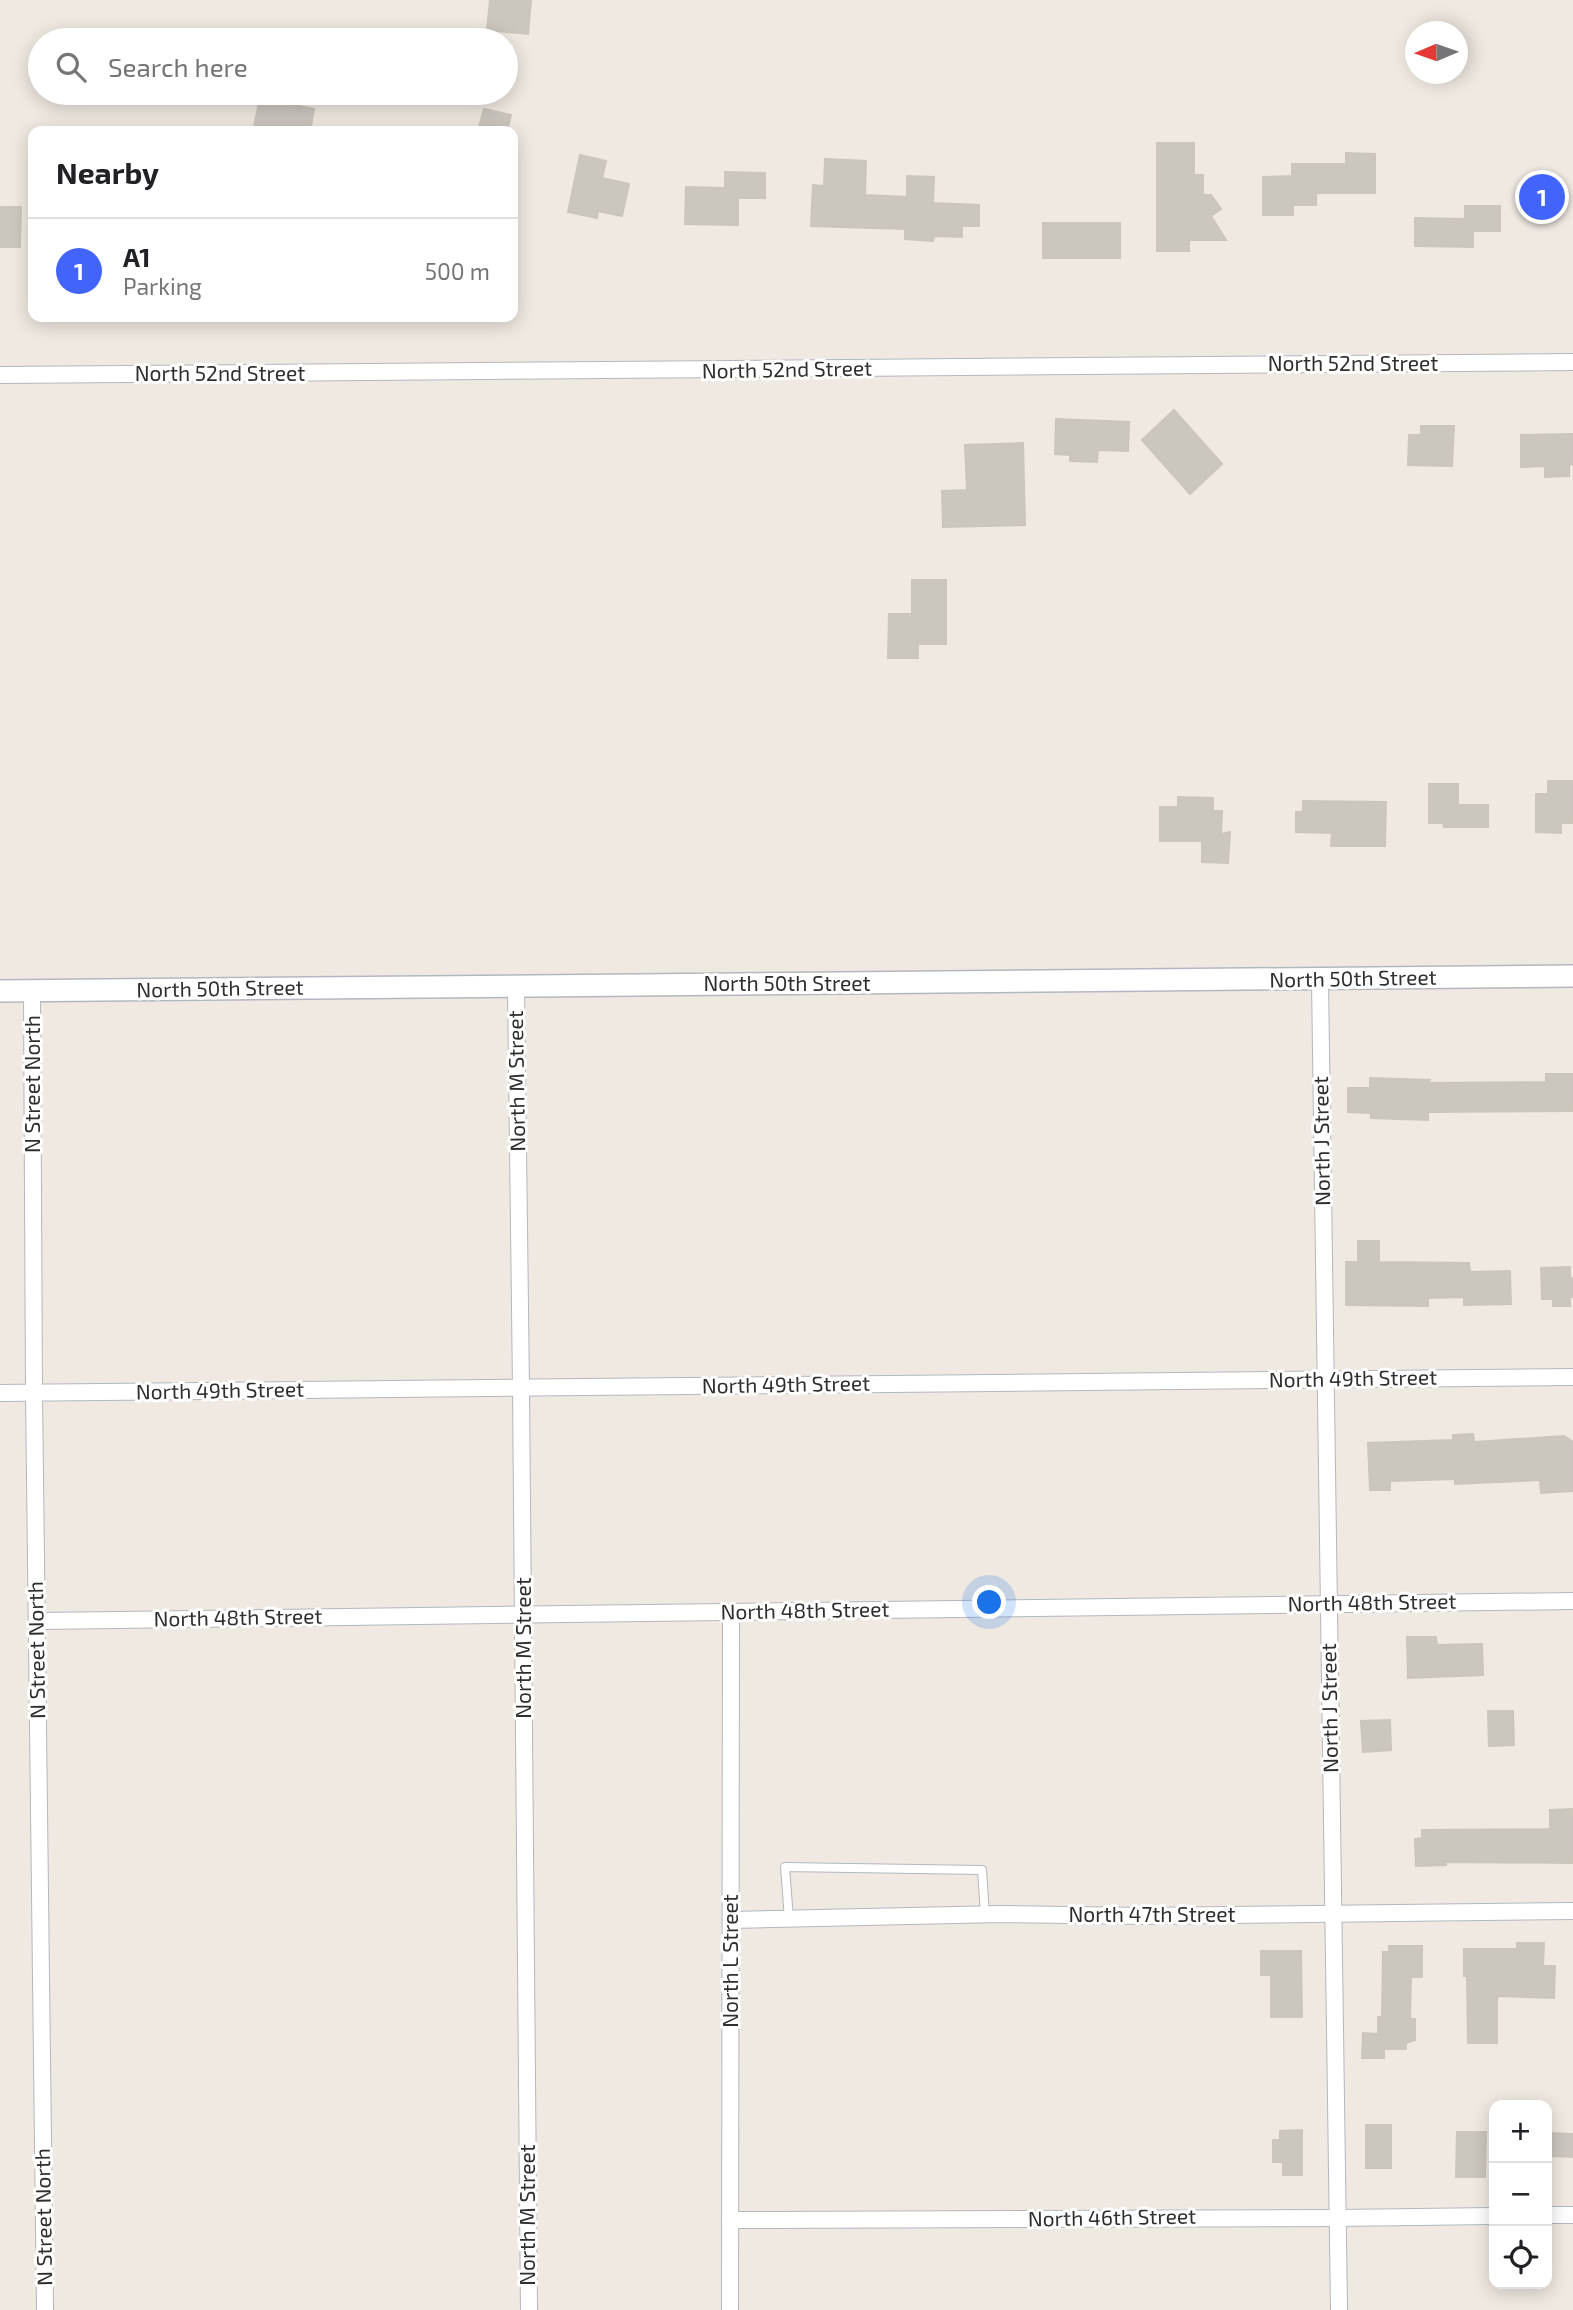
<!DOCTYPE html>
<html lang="en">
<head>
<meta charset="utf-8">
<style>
  :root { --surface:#fff; --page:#f6f6f6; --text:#202124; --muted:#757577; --line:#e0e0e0; --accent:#4264fb }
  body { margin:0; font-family:"Exo 2",sans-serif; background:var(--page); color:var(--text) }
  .controls { position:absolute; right:21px; bottom:21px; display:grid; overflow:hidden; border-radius:14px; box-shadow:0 4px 18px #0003 }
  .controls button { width:63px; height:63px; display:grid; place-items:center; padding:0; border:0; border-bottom:2px solid var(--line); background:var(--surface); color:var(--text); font:35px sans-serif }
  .compass { position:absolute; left:1405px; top:21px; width:63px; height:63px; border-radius:50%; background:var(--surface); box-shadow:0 4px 18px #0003; rotate:268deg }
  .you { position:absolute; left:990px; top:1603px; width:24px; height:24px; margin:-18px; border:5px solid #fff; border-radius:50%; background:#1a73e8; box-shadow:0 0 0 10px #1a73e833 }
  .badge { display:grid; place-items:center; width:46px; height:46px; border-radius:50%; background:var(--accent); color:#fff; font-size:23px; font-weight:700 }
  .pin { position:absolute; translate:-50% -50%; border:4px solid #fff; box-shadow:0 2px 7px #0006 }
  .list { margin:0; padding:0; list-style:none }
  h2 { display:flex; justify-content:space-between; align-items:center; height:91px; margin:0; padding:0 28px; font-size:30px }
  h2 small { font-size:23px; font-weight:400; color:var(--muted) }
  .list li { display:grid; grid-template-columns:46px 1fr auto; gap:21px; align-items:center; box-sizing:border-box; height:105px; padding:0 28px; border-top:2px solid var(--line) }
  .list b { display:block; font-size:26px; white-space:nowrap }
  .list p { margin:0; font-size:23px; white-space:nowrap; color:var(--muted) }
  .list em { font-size:23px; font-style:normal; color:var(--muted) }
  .icon { flex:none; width:38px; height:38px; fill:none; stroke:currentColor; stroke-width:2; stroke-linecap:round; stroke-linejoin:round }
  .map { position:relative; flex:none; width:1573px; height:2310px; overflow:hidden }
  .search { position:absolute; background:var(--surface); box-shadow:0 4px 18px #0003; left:28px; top:28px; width:490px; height:77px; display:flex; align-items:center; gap:18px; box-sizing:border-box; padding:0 24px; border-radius:38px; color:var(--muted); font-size:26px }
  .panel { position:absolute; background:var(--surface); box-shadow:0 4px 18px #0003; left:28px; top:126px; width:490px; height:196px; border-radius:14px }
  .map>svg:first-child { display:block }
  .building { fill:#cbc7bf; stroke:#cbc5ba; stroke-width:2 }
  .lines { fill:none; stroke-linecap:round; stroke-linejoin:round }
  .service-casing { stroke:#b4b7c1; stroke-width:10 }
  .minor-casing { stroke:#b4b7c1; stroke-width:18 }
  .tertiary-casing { stroke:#b4b7c1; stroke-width:24 }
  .service { stroke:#fff; stroke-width:8 }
  .minor { stroke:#fff; stroke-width:16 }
  .tertiary { stroke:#fff; stroke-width:21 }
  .labels { text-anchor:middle; stroke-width:6; stroke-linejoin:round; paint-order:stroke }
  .street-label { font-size:21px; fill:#2e2e2e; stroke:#fff }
</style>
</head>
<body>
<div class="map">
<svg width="1573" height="2310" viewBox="0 0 1573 2310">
  <rect width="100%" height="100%" fill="#efe9e1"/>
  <!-- building -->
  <g class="building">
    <polygon points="490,0 531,0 528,34 487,30"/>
    <polygon points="260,98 314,109 310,131 253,131"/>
    <polygon points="484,109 511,115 507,131 478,131"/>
    <polygon points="1157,143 1194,143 1194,175 1203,175 1203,195 1211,195 1221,209 1211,216 1226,240 1189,240 1189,251 1157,251"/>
    <polygon points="1346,153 1375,154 1375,193 1316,193 1316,205 1293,205 1293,215 1263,215 1263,177 1292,176 1292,164 1346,164"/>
    <polygon points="580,155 606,161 602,178 629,184 622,216 598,211 597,218 568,212"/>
    <polygon points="825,159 866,161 865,195 907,197 907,176 934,177 933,203 979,205 979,226 962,226 962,237 934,236 933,241 905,239 905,229 811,226 813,185 824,186"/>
    <polygon points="725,172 765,173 765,198 738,198 738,225 685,224 686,187 725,188"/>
    <polygon points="1465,206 1500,206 1500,231 1473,231 1473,247 1415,246 1415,218 1465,219"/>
    <polygon points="0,207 21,207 20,247 0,247"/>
    <rect x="1043" y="223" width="77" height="35"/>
    <polygon points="1174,410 1222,464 1190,494 1142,440"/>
    <polygon points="1056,419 1129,422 1128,451 1098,450 1097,462 1070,461 1070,455 1055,454"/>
    <polygon points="1421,426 1454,426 1452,466 1408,465 1409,435 1421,435"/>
    <polygon points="1573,434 1573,464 1569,465 1569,476 1545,477 1545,466 1521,467 1521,435"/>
    <polygon points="1023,443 1025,525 943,527 942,491 967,490 965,445"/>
    <polygon points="912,580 946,580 946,644 918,644 918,658 888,658 889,614 912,614"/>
    <polygon points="1548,781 1573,781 1573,823 1561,823 1561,833 1536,832 1536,794 1548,794"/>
    <polygon points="1429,784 1458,784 1458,805 1488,805 1488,827 1444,827 1443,823 1429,823"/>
    <polygon points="1178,797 1213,798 1213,811 1222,811 1221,834 1230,832 1228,863 1202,862 1202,841 1160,841 1160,807 1178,807"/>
    <polygon points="1303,801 1386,802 1385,846 1331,846 1332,833 1296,832 1296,812 1303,812"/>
    <polygon points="1546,1074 1573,1074 1573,1111 1428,1112 1428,1120 1371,1118 1371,1113 1348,1112 1348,1088 1370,1088 1370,1078 1430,1080 1429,1083 1546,1082"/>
    <polygon points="1358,1241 1379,1241 1379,1262 1469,1263 1470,1272 1510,1271 1511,1304 1464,1305 1464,1297 1428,1298 1428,1306 1346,1305 1346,1262 1358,1262"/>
    <polygon points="1570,1267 1570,1278 1573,1278 1573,1297 1570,1297 1570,1306 1553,1306 1553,1299 1542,1299 1541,1268"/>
    <polygon points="1473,1434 1474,1442 1564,1436 1573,1442 1573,1491 1541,1493 1540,1480 1455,1484 1455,1479 1390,1481 1390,1490 1370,1490 1368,1443 1453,1440 1453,1435"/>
    <polygon points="1407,1637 1436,1637 1437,1645 1482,1644 1483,1675 1408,1678"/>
    <polygon points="1488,1711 1513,1711 1514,1745 1489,1746"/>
    <polygon points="1390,1720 1391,1750 1363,1752 1361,1721"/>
    <polygon points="1573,1809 1573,1863 1445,1862 1446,1865 1416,1866 1415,1839 1422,1838 1422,1830 1550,1829 1550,1810"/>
    <polygon points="1517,1943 1544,1943 1543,1966 1555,1966 1554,1998 1497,1996 1497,2043 1468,2043 1467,1976 1464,1976 1464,1949 1517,1949"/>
    <polygon points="1389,1946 1422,1946 1422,1977 1411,1977 1410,2019 1415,2019 1415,2040 1406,2043 1406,2049 1384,2049 1384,2058 1362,2058 1363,2033 1378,2034 1378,2017 1382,2017 1383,1952 1389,1952"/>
    <polygon points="1261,1951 1301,1951 1302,2017 1271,2017 1271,1975 1261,1975"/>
    <rect x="1366" y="2125" width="25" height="43"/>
    <polygon points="1302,2130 1302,2175 1283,2175 1283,2162 1273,2162 1273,2140 1280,2140 1280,2131"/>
    <polygon points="1457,2132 1486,2132 1485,2177 1456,2177"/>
    <polygon points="1552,2133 1573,2134 1573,2157 1552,2156"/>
  </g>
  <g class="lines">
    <defs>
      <polyline id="service" points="789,1919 785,1867 982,1870 985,1915"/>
      <g id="minor">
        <polyline points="0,375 1573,362"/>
        <polyline points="1320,980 1339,2310"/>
        <polyline points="516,986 521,1388 529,2310"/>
        <polyline points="32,991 34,1393 45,2310"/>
        <polyline points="0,1393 1573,1377"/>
        <polyline points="37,1621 1573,1601"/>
        <polyline points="731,1920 1001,1914 1142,1916 1573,1911"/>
        <polyline points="1547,2215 1573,2215"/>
        <polyline points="730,2220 1338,2218 1494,2216"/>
        <polyline points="730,2310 731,1612"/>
      </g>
      <polyline id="tertiary" points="0,991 1573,976"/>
    </defs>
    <!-- service casing -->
    <use href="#service" class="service-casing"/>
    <!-- minor casing -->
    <use href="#minor" class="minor-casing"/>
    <!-- tertiary casing -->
    <use href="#tertiary" class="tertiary-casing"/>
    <!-- service -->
    <use href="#service" class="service"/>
    <!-- minor -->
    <use href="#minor" class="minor"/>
    <!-- tertiary -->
    <use href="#tertiary" class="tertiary"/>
  </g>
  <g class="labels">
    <!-- street labels -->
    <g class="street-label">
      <text x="1353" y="371">North 52nd Street</text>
      <text transform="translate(787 370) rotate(-1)" y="7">North 52nd Street</text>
      <text x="220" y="381">North 52nd Street</text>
      <text transform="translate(1353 979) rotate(-1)" y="7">North 50th Street</text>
      <text x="787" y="991">North 50th Street</text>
      <text transform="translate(220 989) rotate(-1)" y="7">North 50th Street</text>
      <text transform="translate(517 1081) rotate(-91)" y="7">North M Street</text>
      <text transform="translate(33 1084) rotate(-90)" y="7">N Street North</text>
      <text transform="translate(1322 1141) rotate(-91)" y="7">North J Street</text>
      <text transform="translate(1353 1379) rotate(-1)" y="7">North 49th Street</text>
      <text transform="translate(786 1385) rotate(-1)" y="7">North 49th Street</text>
      <text transform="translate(220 1391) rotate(-1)" y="7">North 49th Street</text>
      <text transform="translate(1372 1603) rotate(-1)" y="7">North 48th Street</text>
      <text transform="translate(805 1611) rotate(-1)" y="7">North 48th Street</text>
      <text transform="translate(238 1618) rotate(-1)" y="7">North 48th Street</text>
      <text transform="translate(524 1648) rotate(-90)" y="7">North M Street</text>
      <text transform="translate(37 1650) rotate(-91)" y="7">N Street North</text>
      <text transform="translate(1330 1708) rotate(-91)" y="7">North J Street</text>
      <text x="1152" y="1922">North 47th Street</text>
      <text transform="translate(731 1961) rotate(-90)" y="7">North L Street</text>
      <text transform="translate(528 2215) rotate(-90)" y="7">North M Street</text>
      <text transform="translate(44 2217) rotate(-91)" y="7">N Street North</text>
      <text transform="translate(1112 2218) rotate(-1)" y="7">North 46th Street</text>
    </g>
  </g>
</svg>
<div class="controls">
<button>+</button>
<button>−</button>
<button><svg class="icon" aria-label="locate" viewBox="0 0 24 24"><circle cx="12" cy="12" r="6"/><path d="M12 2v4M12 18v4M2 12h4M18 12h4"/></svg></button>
</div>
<svg class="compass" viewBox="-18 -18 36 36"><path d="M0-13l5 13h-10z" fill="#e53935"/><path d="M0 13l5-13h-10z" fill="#757577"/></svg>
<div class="you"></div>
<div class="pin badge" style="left:1542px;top:197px">1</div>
<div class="search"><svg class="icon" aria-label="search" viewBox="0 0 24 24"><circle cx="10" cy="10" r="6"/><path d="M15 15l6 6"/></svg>Search here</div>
<section class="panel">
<h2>Nearby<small></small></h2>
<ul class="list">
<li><span class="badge">1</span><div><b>A1</b><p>Parking</p></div><em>500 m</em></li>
</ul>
</section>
</div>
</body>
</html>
